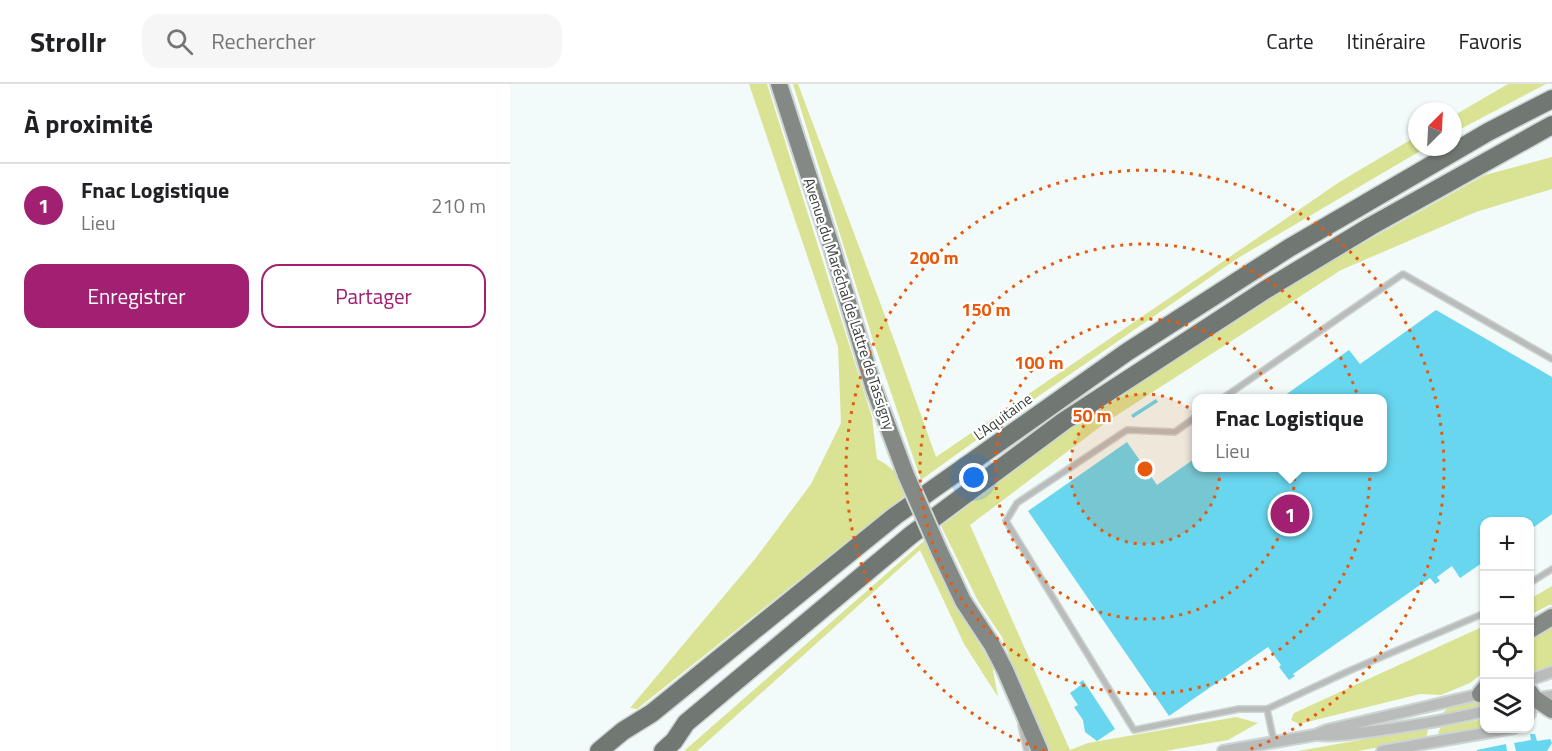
<!DOCTYPE html>
<html lang="fr">
<head>
<meta charset="utf-8">
<style>
  :root { --surface:#fff; --page:#f6f6f6; --text:#202124; --muted:#757577; --line:#e0e0e0; --accent:#a12071 }
  body { margin:0; font-family:"Titillium Web",sans-serif; background:var(--page); color:var(--text) }
  .controls { position:absolute; right:18px; bottom:18px; display:grid; overflow:hidden; border-radius:12px; box-shadow:0 2px 4px #0004 }
  .controls button { width:54px; height:54px; display:grid; place-items:center; padding:0; border:0; border-bottom:2px solid var(--line); background:var(--surface); color:var(--text); font:30px sans-serif }
  .compass { position:absolute; left:898px; top:18px; width:54px; height:54px; border-radius:50%; background:var(--surface); box-shadow:0 2px 4px #0004; rotate:24deg }
  .you { position:absolute; left:464px; top:394px; width:21px; height:21px; margin:-15px; border:4px solid #fff; border-radius:50%; background:#1a73e8; box-shadow:0 0 0 9px #1a73e833 }
  .badge { display:grid; place-items:center; width:39px; height:39px; border-radius:50%; background:var(--accent); color:#fff; font-size:20px; font-weight:700 }
  .pin { position:absolute; translate:-50% -50%; border:3px solid #fff; box-shadow:0 2px 6px #0006 }
  .popup { position:absolute; left:682px; top:310px; width:195px; height:78px; box-sizing:border-box; display:grid; place-content:center; border-radius:12px; background:var(--surface); filter:drop-shadow(0 2px 4px #0005); font-size:20px; white-space:nowrap; color:var(--muted) }
  .popup b { font-size:22px; color:var(--text) }
  .popup::after { content:''; position:absolute; left:50%; top:100%; margin-left:-12px; border:12px solid transparent; border-top-color:var(--surface) }
  .list { margin:0; padding:0; list-style:none }
  h2 { display:flex; justify-content:space-between; align-items:center; height:78px; margin:0; padding:0 24px; font-size:26px }
  h2 small { font-size:20px; font-weight:400; color:var(--muted) }
  .list li { display:grid; grid-template-columns:39px 1fr auto; gap:18px; align-items:center; box-sizing:border-box; height:84px; padding:0 24px; border-top:2px solid var(--line) }
  .list b { display:block; font-size:22px; white-space:nowrap }
  .list p { margin:0; font-size:20px; white-space:nowrap; color:var(--muted) }
  .list em { font-size:20px; font-style:normal; color:var(--muted) }
  .actions { display:flex; gap:12px; padding:18px 24px }
  .actions a { flex:1; padding:14px 0; border:2px solid var(--accent); border-radius:18px; text-align:center; font-size:21px; color:var(--accent) }
  .actions .main { background:var(--accent); color:#fff }
  .icon { flex:none; width:33px; height:33px; fill:none; stroke:currentColor; stroke-width:2; stroke-linecap:round; stroke-linejoin:round }
  .map { position:relative; flex:none; width:1042px; height:667px; overflow:hidden }
  header { display:flex; align-items:center; gap:36px; box-sizing:border-box; height:84px; padding:0 30px; background:var(--surface); border-bottom:2px solid var(--line) }
  header strong { font-size:28px }
  nav { display:flex; gap:33px; margin-inline-start:auto; font-size:21px }
  .search { width:420px; height:54px; background:var(--page); display:flex; align-items:center; gap:15px; box-sizing:border-box; padding:0 21px; border-radius:18px; color:var(--muted); font-size:22px }
  main { display:flex }
  aside { flex:1; background:var(--surface) }
  .map>svg:first-child { display:block }
  .green { fill:#d9e393 }
  .building { fill:#68d6ef }
  .lines { fill:none; stroke-linecap:round; stroke-linejoin:round }
  .service-casing { stroke:#cdd5d3; stroke-width:8 }
  .minor-casing { stroke:#cdd5d3; stroke-width:14 }
  .primary-casing { stroke:#cdd5d3; stroke-width:20 }
  .motorway-casing { stroke:#cdd5d3; stroke-width:21 }
  .service { stroke:#b9bcba; stroke-width:5 }
  .minor { stroke:#b9bcba; stroke-width:10 }
  .primary { stroke:#848985; stroke-width:16 }
  .motorway { stroke:#717772; stroke-width:18 }
  .primary-bridge-casing { stroke:#cdd5d3; stroke-width:20; stroke-linecap:butt }
  .primary-bridge { stroke:#848985; stroke-width:16 }
  .ring { fill:none; stroke:#e8590c; stroke-width:3; stroke-dasharray:3 6 }
  .labels { text-anchor:middle; stroke-width:4.5; stroke-linejoin:round; paint-order:stroke }
  .street-label { font-size:15px; fill:#383c3b; stroke:#fff }
  .centre { fill:#e8590c; stroke:#fff; stroke-width:3 }
  .ring-label { font-size:18px; text-anchor:middle; font-weight:bold; fill:#e8590c; stroke:#fff; stroke-width:4.5; stroke-linejoin:round; paint-order:stroke }
</style>
</head>
<body>
<header>
<strong>Strollr</strong>
<div class="search"><svg class="icon" aria-label="search" viewBox="0 0 24 24"><circle cx="10" cy="10" r="6"/><path d="M15 15l6 6"/></svg>Rechercher</div>
<nav><a>Carte</a><a>Itinéraire</a><a>Favoris</a></nav>
</header>
<main>
<aside>
<h2>À proximité<small></small></h2>
<ul class="list">
<li><span class="badge">1</span><div><b>Fnac Logistique</b><p>Lieu</p></div><em>210 m</em></li>
</ul>
<div class="actions"><a class="main">Enregistrer</a><a>Partager</a></div>
</aside>
<div class="map">
<svg width="1042" height="667" viewBox="0 0 1042 667">
  <rect width="100%" height="100%" fill="#f2fbf9"/>
  <!-- green -->
  <g class="green">
    <path d="M239,0h18l105,333 5,42c16,9 25,17 29,36l-269,214 -7,-1 125,-149 56,-75 30,-61 -3,-76z"/>
    <polygon points="283,0 288,0 383,253 426,373 831,97 907,52 907,63 917,63 728,174 497,334 411,396 364,259"/>
    <polygon points="998,0 1036,0 943,49 943,32"/>
    <polygon points="1042,73 1042,105 966,128 831,186 598,337 460,441 560,666 578,659 726,633 748,639 718,656 655,667 535,667 492,553 468,517 431,442 560,344 685,259 826,174 975,91"/>
    <polygon points="415,456 448,524 482,581 488,613 454,560 410,466 187,667 174,667"/>
    <polygon points="1042,502 1042,523 1041,520 1020,531 1020,515"/>
    <polygon points="974,542 974,588 960,599 931,611 910,610 789,640 781,636 784,629"/>
    <polygon points="1042,542 1042,581 1020,590 1020,558"/>
    <path d="M974,614v7l-9,2 -15,7 -19,1c10,-13 28,-14 43,-17z"/>
    <polygon points="974,635 975,644 932,652 928,649 931,643"/>
    <polygon points="918,644 917,651 914,655 848,667 788,667"/>
  </g>
  <!-- building -->
  <g class="building">
    <polygon points="926,226 1042,293 1042,430 1020,446 1020,438 975,438 975,477 950,494 942,482 927,493 930,497 925,500 920,494 783,590 785,592 779,596 769,583 771,581 758,563 659,632 518,427 617,358 647,401 687,373 687,384 873,384 873,314 771,314 839,266 850,280"/>
    <polygon points="646,315 648,318 623,334 621,331"/>
    <polygon points="573,596 605,645 587,657 575,648 573,636 564,623 568,621 560,609 571,601 569,599"/>
    <polygon points="1020,650 1025,650 1027,657 1040,655 1042,659 1037,667 1006,667 1004,659 1021,656"/>
    <polygon points="996,660 997,667 967,667 967,666"/>
  </g>
  <g class="lines">
    <defs>
      <g id="service">
        <polyline points="713,314 893,190 1042,275"/>
        <polyline points="687,332 665,348 617,346 507,419 496,437 624,646 729,625 757,625 841,586 975,529"/>
        <polyline points="1020,499 1042,485"/>
        <polyline points="757,625 764,658"/>
        <polyline points="511,641 517,667"/>
      </g>
      <g id="minor">
        <polyline points="1020,596 1042,588"/>
        <polyline points="1023,615 1042,612"/>
        <polyline points="1020,630 1024,614"/>
        <path d="M808,651c19,2 37,-2 56,-4 37,-5 74,-11 111,-20"/>
        <polyline points="713,667 805,651 817,646 975,609"/>
        <polyline points="872,667 1004,644"/>
      </g>
      <g id="primary">
        <polyline points="269,0 321,161 364,305 396,391"/>
        <polyline points="429,466 453,517 482,561 495,586 530,667"/>
        <polyline points="1020,546 1042,533"/>
        <polyline points="1020,608 1024,614 1042,626"/>
        <polyline points="970,610 975,604"/>
      </g>
      <g id="motorway">
        <polyline points="89,667 113,647 142,629 385,432 617,268 779,164 978,48 1042,15"/>
        <polyline points="153,667 164,657 176,639 401,451 554,337 755,206 861,142 1042,41"/>
      </g>
    </defs>
    <!-- service casing -->
    <use href="#service" class="service-casing"/>
    <!-- minor casing -->
    <use href="#minor" class="minor-casing"/>
    <!-- primary casing -->
    <use href="#primary" class="primary-casing"/>
    <!-- motorway casing -->
    <use href="#motorway" class="motorway-casing"/>
    <!-- service -->
    <use href="#service" class="service"/>
    <!-- minor -->
    <use href="#minor" class="minor"/>
    <!-- primary -->
    <use href="#primary" class="primary"/>
    <!-- motorway -->
    <use href="#motorway" class="motorway"/>
    <defs>
      <polyline id="primary-bridge" points="396,391 429,466"/>
    </defs>
    <!-- primary-bridge casing -->
    <use href="#primary-bridge" class="primary-bridge-casing"/>
    <!-- primary-bridge -->
    <use href="#primary-bridge" class="primary-bridge"/>
  </g>
  <!-- distance rings -->
  <circle cx="635" cy="385" r="75" fill="#e8590c" fill-opacity=".12"/>
  <g class="ring">
    <circle cx="635" cy="385" r="75"/>
    <circle cx="635" cy="385" r="150"/>
    <circle cx="635" cy="385" r="225"/>
    <path d="M535 667A299 299 0 1 1 735 667"/>
  </g>
  <g class="labels">
    <!-- street labels -->
    <g class="street-label">
      <text transform="translate(339 220) rotate(72)" y="5">Avenue du Maréchal de Lattre de Tassigny</text>
      <text transform="translate(493 333) rotate(-36)" y="5">L'Aquitaine</text>
    </g>
  </g>
  <circle cx="635" cy="385" r="9" class="centre"/>
  <g class="ring-label">
    <text x="424" y="180">200 m</text>
    <text x="476" y="232">150 m</text>
    <text x="529" y="285">100 m</text>
    <text x="582" y="338">50 m</text>
  </g>
</svg>
<div class="controls">
<button>+</button>
<button>−</button>
<button><svg class="icon" aria-label="locate" viewBox="0 0 24 24"><circle cx="12" cy="12" r="6"/><path d="M12 2v4M12 18v4M2 12h4M18 12h4"/></svg></button>
<button><svg class="icon" aria-label="layers" viewBox="0 0 24 24"><path d="M12 4l9 5-9 5-9-5zM3 14l9 5 9-5"/></svg></button>
</div>
<svg class="compass" viewBox="-18 -18 36 36"><path d="M0-13l5 13h-10z" fill="#e53935"/><path d="M0 13l5-13h-10z" fill="#757577"/></svg>
<div class="you"></div>
<div class="pin badge" style="left:780px;top:430px">1</div>
<div class="popup"><b>Fnac Logistique</b>Lieu</div>
</div>
</main>
</body>
</html>
